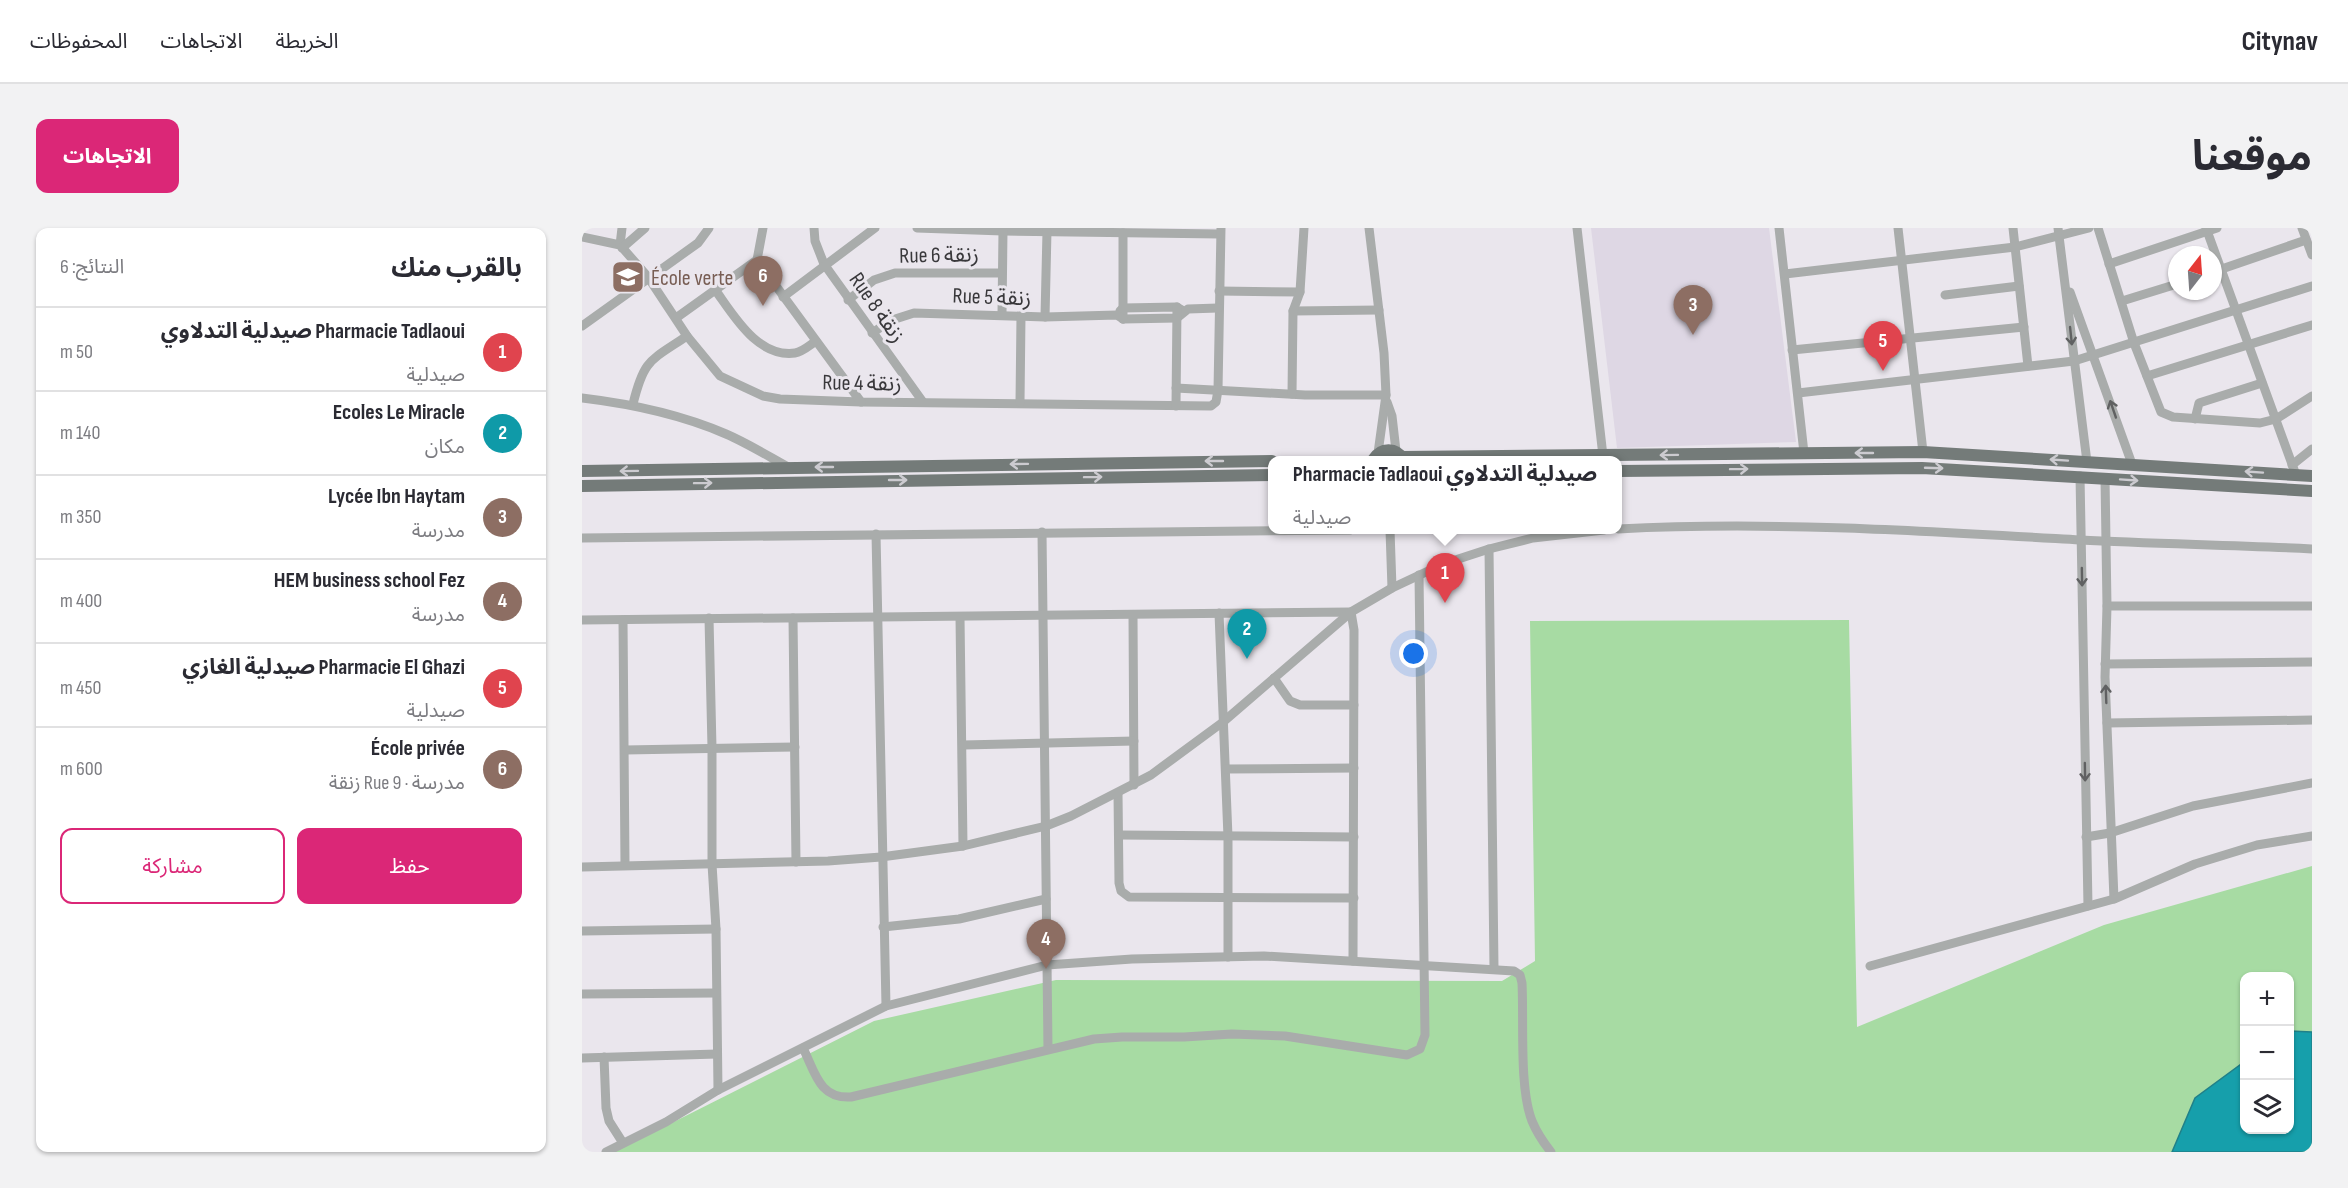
<!DOCTYPE html>
<html lang="ar">
<head>
<meta charset="utf-8">
<style>
  :root { --surface:#fff; --page:#f2f2f3; --text:#2b2b33; --muted:#7c7c81; --line:#e1e1e2; --accent:#db2777 }
  body { margin:0; font-family:"Sofia Sans Condensed","Noto Sans Arabic",sans-serif; background:var(--page); color:var(--text); direction:rtl }
  .controls { position:absolute; right:18px; bottom:18px; display:grid; overflow:hidden; border-radius:12px; box-shadow:0 2px 4px #0004 }
  .controls button { width:54px; height:54px; display:grid; place-items:center; padding:0; border:0; border-bottom:2px solid var(--line); background:var(--surface); color:var(--text); font:30px sans-serif }
  .compass { position:absolute; left:1586px; top:18px; width:54px; height:54px; border-radius:50%; background:var(--surface); box-shadow:0 2px 4px #0004; rotate:17deg }
  .you { position:absolute; left:832px; top:426px; width:21px; height:21px; margin:-15px; border:4px solid #fff; border-radius:50%; background:#1a73e8; box-shadow:0 0 0 9px #1a73e833 }
  .badge { display:grid; place-items:center; width:39px; height:39px; border-radius:50%; background:var(--accent); color:#fff; font-size:20px; font-weight:700 }
  .pin { position:absolute; translate:-50% -50px; filter:drop-shadow(0 2px 3px #0008) }
  .pin::after { content:''; position:absolute; top:32px; width:21px; height:18px; background:inherit; clip-path:polygon(0 0,100% 0,50% 100%) }
  .popup { position:absolute; left:686px; top:228px; width:354px; height:78px; box-sizing:border-box; display:grid; place-content:center; border-radius:12px; background:var(--surface); filter:drop-shadow(0 2px 4px #0005); font-size:20px; white-space:nowrap; color:var(--muted) }
  .popup b { font-size:22px; color:var(--text) }
  .popup::after { content:''; position:absolute; left:50%; top:100%; margin-left:-12px; border:12px solid transparent; border-top-color:var(--surface) }
  .list { margin:0; padding:0; list-style:none }
  h2 { display:flex; justify-content:space-between; align-items:center; height:78px; margin:0; padding:0 24px; font-size:26px }
  h2 small { font-size:20px; font-weight:400; color:var(--muted) }
  .list li { display:grid; grid-template-columns:39px 1fr auto; gap:18px; align-items:center; box-sizing:border-box; height:84px; padding:0 24px; border-top:2px solid var(--line) }
  .list b { display:block; font-size:22px; white-space:nowrap }
  .list p { margin:0; font-size:20px; white-space:nowrap; color:var(--muted) }
  .list em { font-size:20px; font-style:normal; color:var(--muted) }
  .actions { display:flex; gap:12px; padding:18px 24px }
  .actions a { flex:1; padding:14px 0; border:2px solid var(--accent); border-radius:12px; text-align:center; font-size:21px; color:var(--accent) }
  .actions .main { background:var(--accent); color:#fff }
  .icon { flex:none; width:33px; height:33px; fill:none; stroke:currentColor; stroke-width:2; stroke-linecap:round; stroke-linejoin:round }
  .map { position:relative; flex:none; width:1730px; height:924px; overflow:hidden; direction:ltr; border-radius:12px }
  header { display:flex; align-items:center; gap:36px; box-sizing:border-box; height:84px; padding:0 30px; background:var(--surface); border-bottom:2px solid var(--line) }
  header strong { font-size:28px }
  nav { display:flex; gap:33px; margin-inline-start:auto; font-size:21px }
  .intro { display:flex; align-items:center; justify-content:space-between; box-sizing:border-box; height:144px; padding:0 36px }
  h1 { margin:0; font-size:42px }
  .button { padding:15px 27px; border-radius:12px; background:var(--accent); color:#fff; font-size:21px; font-weight:700 }
  main { display:flex; gap:36px; padding:0 36px }
  aside { flex:1; background:var(--surface); border-radius:12px; box-shadow:0 2px 4px #0004 }
  .map>svg:first-child { display:block }
  .built { fill:#ded7e4 }
  .green { fill:#a7dba3; fill-rule:evenodd }
  .water { fill:#169fab; stroke:#208089; stroke-width:1.5 }
  .lines { fill:none; stroke-linecap:round; stroke-linejoin:round }
  .minor { stroke:#a9acab; stroke-width:9 }
  .major { stroke:#747b79; stroke-width:12 }
  .oneway { stroke:#606162 }
  .oneway2 { stroke:#cccbd0 }
  .labels { text-anchor:middle; stroke-width:6; stroke-linejoin:round; paint-order:stroke }
  .street-label { font-size:22px; fill:#39383b; stroke:#eae6ed }
  .education-label { font-size:22px; fill:#785e54; stroke:#eae6ed; text-anchor:start }
</style>
</head>
<body>
<header>
<strong>Citynav</strong>
<nav><a>الخريطة</a><a>الاتجاهات</a><a>المحفوظات</a></nav>
</header>
<div class="intro"><h1>موقعنا</h1><a class="button">الاتجاهات</a></div>
<main>
<div class="map">
<svg width="1730" height="924" viewBox="0 0 1730 924">
  <rect width="100%" height="100%" fill="#eae6ed"/>
  <!-- built -->
  <polygon class="built" points="1009,0 1187,0 1214,214 1035,220"/>
  <!-- green -->
  <path class="green" d="M1267,392l8,407 247,-102 208,-59v286h-1698l260,-131 182,-41 446,1 33,-20 -5,-340zM1662,748h46v154h-46z"/>
  <!-- water -->
  <polygon class="water" points="1708,803 1730,804 1730,924 1590,924 1613,870 1662,834 1662,902 1708,902"/>
  <g class="lines">
    <!-- minor -->
    <g class="minor">
      <polyline points="232,0 233,13 242,36 341,174"/>
      <polyline points="335,0 421,3 638,6"/>
      <polyline points="787,0 802,125 804,167 796,225"/>
      <polyline points="995,0 1021,228"/>
      <polyline points="1197,0 1222,225"/>
      <polyline points="1316,0 1341,224"/>
      <polyline points="1431,0 1446,138"/>
      <polyline points="1476,0 1505,234"/>
      <polyline points="1516,0 1552,115 1579,184 1591,189 1678,195 1694,191 1730,168"/>
      <polyline points="1624,0 1714,247"/>
      <polyline points="1720,0 1730,27"/>
      <polyline points="0,9 38,17 66,49 105,108 138,148 181,168 198,171 279,174 629,178 634,174 636,162 639,0"/>
      <polyline points="38,17 40,0"/>
      <polyline points="40,20 63,0"/>
      <polyline points="175,32 279,174"/>
      <polyline points="175,32 181,0"/>
      <polyline points="1527,36 1635,0"/>
      <polyline points="1631,44 1724,12"/>
      <polyline points="1203,46 1433,19 1507,0"/>
      <path d="M134,63c18,25 42,67 79,62 7,-1 15,-8 21,-12"/>
      <polyline points="637,63 718,64"/>
      <polyline points="1488,64 1550,236"/>
      <polyline points="1363,67 1437,58"/>
      <polyline points="201,69 293,0"/>
      <polyline points="266,72 292,52 313,45 420,45"/>
      <polyline points="1540,73 1595,56"/>
      <polyline points="538,83 541,80 595,79 600,82"/>
      <polyline points="711,83 797,82"/>
      <polyline points="420,86 421,3"/>
      <polyline points="463,89 465,3"/>
      <polyline points="94,90 175,32"/>
      <polyline points="541,91 595,90 606,81 636,80"/>
      <polyline points="541,91 541,5"/>
      <polyline points="0,98 116,15 127,0"/>
      <polyline points="290,105 310,92 332,85 463,89 535,87 541,91"/>
      <polyline points="1210,122 1442,99"/>
      <polyline points="1565,148 1730,97"/>
      <polyline points="594,160 723,167 804,167"/>
      <polyline points="1216,165 1492,133 1730,58"/>
      <polyline points="710,166 711,83 718,64 722,0"/>
      <path d="M0,170c50,6 98,16 144,36 21,9 42,22 62,33"/>
      <polyline points="438,174 439,88"/>
      <polyline points="805,174 810,188 814,223"/>
      <path d="M51,176c11,-45 17,-43 54,-68"/>
      <polyline points="594,178 595,79"/>
      <polyline points="1613,191 1617,175 1680,155"/>
      <polyline points="1710,237 1730,221"/>
      <polyline points="1498,248 1506,678"/>
      <polyline points="1523,250 1525,378 1523,449 1532,671"/>
      <path d="M1036,301c154,-8 308,2 462,11 78,4 155,5 232,9"/>
      <polyline points="808,302 810,360"/>
      <polyline points="460,304 466,821"/>
      <polyline points="294,306 304,778"/>
      <polyline points="0,310 768,302"/>
      <polyline points="907,321 912,740"/>
      <polyline points="1525,378 1730,378"/>
      <polyline points="637,385 646,609 646,729"/>
      <polyline points="551,387 552,557"/>
      <polyline points="378,389 381,618"/>
      <polyline points="127,390 130,520 130,636 134,701 136,862"/>
      <polyline points="211,390 214,634"/>
      <polyline points="0,392 769,384 772,402 771,733"/>
      <polyline points="41,392 43,637"/>
      <polyline points="1523,436 1730,434"/>
      <polyline points="692,450 708,473 718,477 772,477"/>
      <polyline points="1525,495 1730,492"/>
      <polyline points="381,517 552,513"/>
      <polyline points="43,522 213,519"/>
      <polyline points="644,541 772,540"/>
      <polyline points="536,565 537,655 539,663 547,669 772,670"/>
      <polyline points="537,607 772,609"/>
      <polyline points="1504,609 1528,605 1611,578 1730,555"/>
      <polyline points="0,639 246,633 299,629 381,618 464,598 489,588 569,547 641,494 769,384 810,360 861,336 907,321 951,310 1022,302"/>
      <polyline points="301,699 377,691 464,671"/>
      <polyline points="0,703 134,701"/>
      <polyline points="1288,738 1532,671 1613,636 1675,617 1730,608"/>
      <polyline points="0,766 134,765"/>
      <path d="M221,820c12,24 16,51 48,49l243,-58 28,-2h62l48,-3 53,2 122,19 13,-6 5,-14 -6,-460"/>
      <polyline points="22,829 24,880 27,893 41,915"/>
      <polyline points="0,830 135,826"/>
      <path d="M24,924l60,-30 52,-32 168,-84 161,-41 85,-6 132,-3 250,15 6,4 2,8c2,38 -3,105 10,138 5,12 11,21 19,31"/>
    </g>
    <!-- major -->
    <g class="major">
      <polyline points="821,229 1341,224 1730,248"/>
      <path d="M791,232c8,-13 23,-13 31,0"/>
      <polyline points="0,243 690,233"/>
      <polyline points="1036,243 1340,240 1730,263"/>
      <polyline points="0,258 690,247"/>
    </g>
  </g>
  <!-- one-way arrows -->
  <defs><path id="oneway-shaft" d="M-6 0H5M1.5-3L5.5 0L1.5 3" fill="none" stroke-width="1.6" stroke-linecap="round" stroke-linejoin="round" transform="scale(1.5)"/></defs>
  <g class="oneway">
    <use href="#oneway-shaft" transform="translate(1489 108) rotate(84)"/>
    <use href="#oneway-shaft" transform="translate(1531 181) rotate(-109)"/>
    <use href="#oneway-shaft" transform="translate(1500 349) rotate(89)"/>
    <use href="#oneway-shaft" transform="translate(1524 466) rotate(-92)"/>
    <use href="#oneway-shaft" transform="translate(1503 544) rotate(89)"/>
  </g>
  <g class="oneway2">
    <use href="#oneway-shaft" transform="translate(1282 225) rotate(180)"/>
    <use href="#oneway-shaft" transform="translate(1087 227) rotate(179)"/>
    <use href="#oneway-shaft" transform="translate(1477 232) rotate(-176)"/>
    <use href="#oneway-shaft" transform="translate(632 233) rotate(180)"/>
    <use href="#oneway-shaft" transform="translate(437 236) rotate(179)"/>
    <use href="#oneway-shaft" transform="translate(242 239) rotate(180)"/>
    <use href="#oneway-shaft" transform="translate(1352 240) rotate(2)"/>
    <use href="#oneway-shaft" transform="translate(1157 241) rotate(-1)"/>
    <use href="#oneway-shaft" transform="translate(47 243) rotate(179)"/>
    <use href="#oneway-shaft" transform="translate(1672 244) rotate(-176)"/>
    <use href="#oneway-shaft" transform="translate(511 249) rotate(-1)"/>
    <use href="#oneway-shaft" transform="translate(316 252)"/>
    <use href="#oneway-shaft" transform="translate(1547 252) rotate(4)"/>
    <use href="#oneway-shaft" transform="translate(121 255) rotate(-1)"/>
  </g>
  <!-- icons -->
  <defs>
    <symbol id="school-square" viewBox="-11 -11 22 22"><rect x="-9" y="-9" width="18" height="18" rx="4" fill="#8d6e63" stroke="#eae6ed"/><path d="M0-5L7-2L0 1L-7-2ZM-4 1L0 2.5L4 1V4Q0 6-4 4Z" fill="#fff"/></symbol>
  </defs>
  <g fill-rule="evenodd">
    <use href="#school-square" x="27" y="30" width="38" height="38"/>
  </g>
  <g class="labels">
    <!-- street labels -->
    <g class="street-label">
      <text transform="translate(357 26) rotate(-1)" y="8">Rue 6 زنقة</text>
      <text transform="translate(410 68) rotate(2)" y="8">Rue 5 زنقة</text>
      <text transform="translate(296 79) rotate(55)" y="8">Rue 8 زنقة</text>
      <text transform="translate(280 154) rotate(1)" y="8">Rue 4 زنقة</text>
    </g>
    <!-- education labels -->
    <g class="education-label">
      <text x="69" y="57">École verte</text>
    </g>
  </g>
</svg>
<div class="controls">
<button>+</button>
<button>−</button>
<button><svg class="icon" aria-label="layers" viewBox="0 0 24 24"><path d="M12 4l9 5-9 5-9-5zM3 14l9 5 9-5"/></svg></button>
</div>
<svg class="compass" viewBox="-18 -18 36 36"><path d="M0-13l5 13h-10z" fill="#e53935"/><path d="M0 13l5-13h-10z" fill="#7c7c81"/></svg>
<div class="you"></div>
<div class="pin badge" style="left:863px;top:375px;background:#e0444e">1</div>
<div class="popup"><b>Pharmacie Tadlaoui صيدلية التدلاوي</b>صيدلية</div>
<div class="pin badge" style="left:665px;top:431px;background:#0f9aa8">2</div>
<div class="pin badge" style="left:1111px;top:107px;background:#8d6e63">3</div>
<div class="pin badge" style="left:464px;top:741px;background:#8d6e63">4</div>
<div class="pin badge" style="left:1301px;top:143px;background:#e0444e">5</div>
<div class="pin badge" style="left:181px;top:78px;background:#8d6e63">6</div>
</div>
<aside>
<h2>بالقرب منك<small>النتائج: 6</small></h2>
<ul class="list">
<li><span class="badge" style="background:#e0444e">1</span><div><b>Pharmacie Tadlaoui صيدلية التدلاوي</b><p>صيدلية</p></div><em>50 m</em></li>
<li><span class="badge" style="background:#0f9aa8">2</span><div><b>Ecoles Le Miracle</b><p>مكان</p></div><em>140 m</em></li>
<li><span class="badge" style="background:#8d6e63">3</span><div><b>Lycée Ibn Haytam</b><p>مدرسة</p></div><em>350 m</em></li>
<li><span class="badge" style="background:#8d6e63">4</span><div><b>HEM business school Fez</b><p>مدرسة</p></div><em>400 m</em></li>
<li><span class="badge" style="background:#e0444e">5</span><div><b>Pharmacie El Ghazi صيدلية الغازي</b><p>صيدلية</p></div><em>450 m</em></li>
<li><span class="badge" style="background:#8d6e63">6</span><div><b>École privée</b><p>مدرسة · Rue 9 زنقة</p></div><em>600 m</em></li>
</ul>
<div class="actions"><a class="main">حفظ</a><a>مشاركة</a></div>
</aside>
</main>
</body>
</html>
